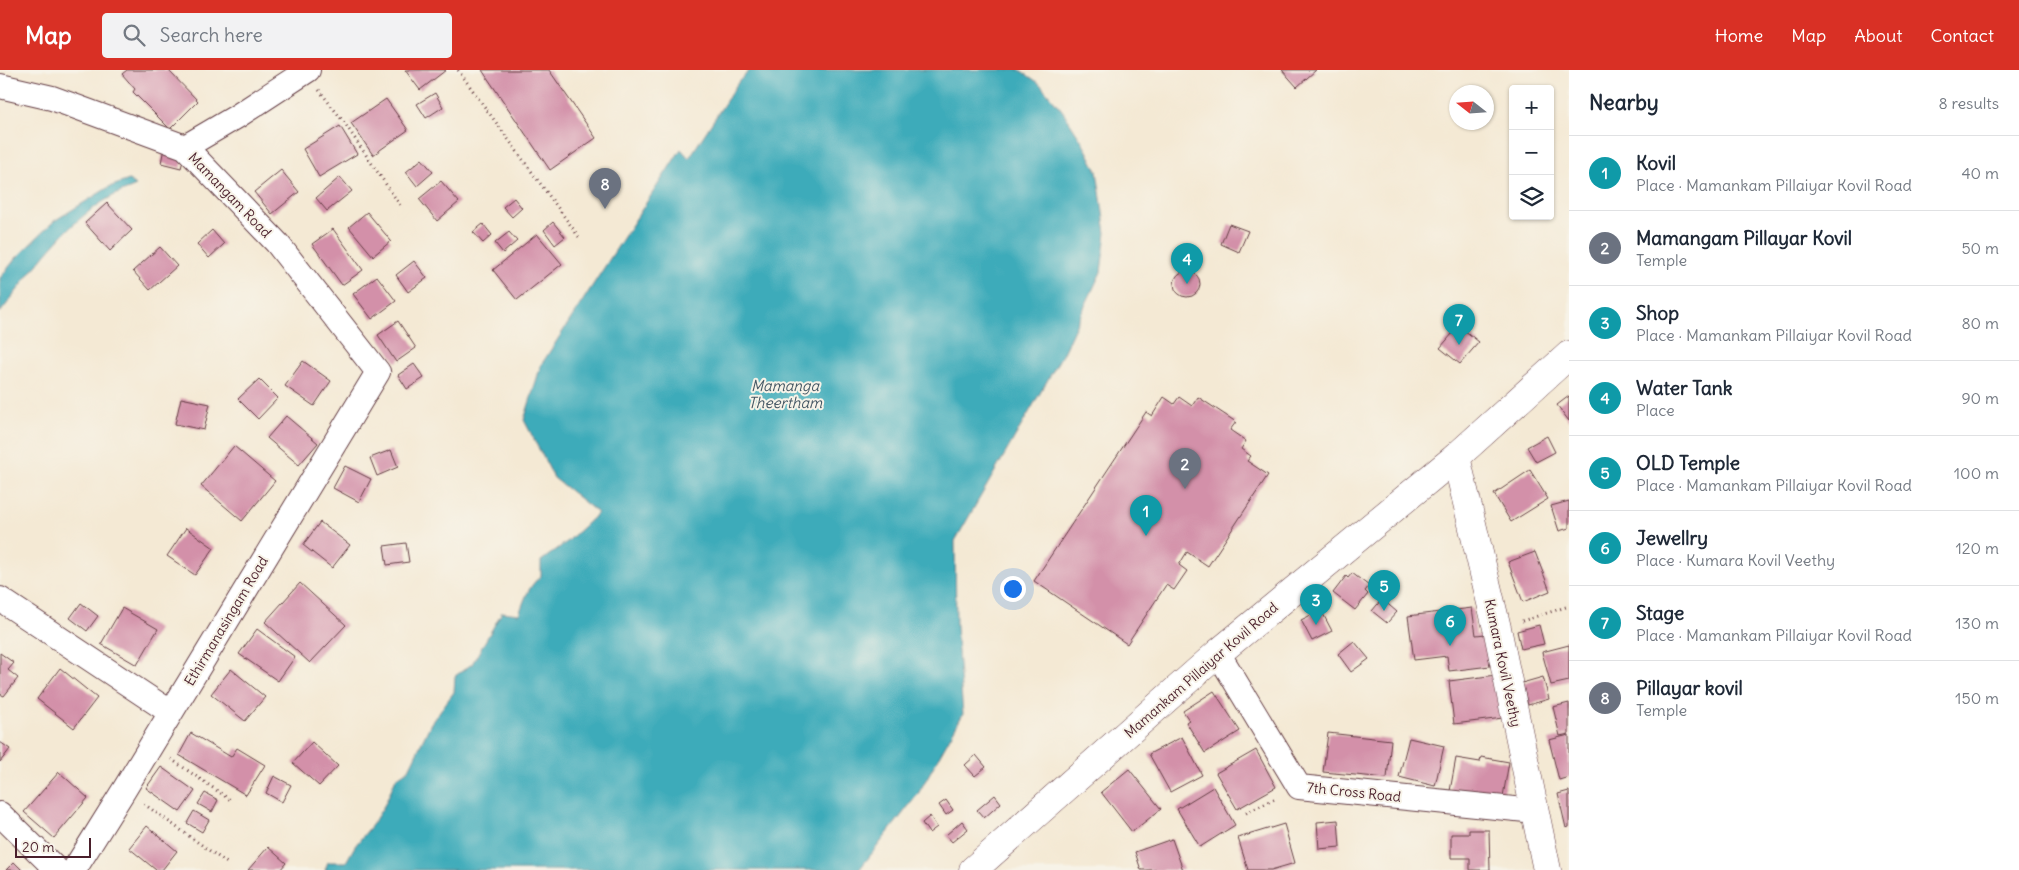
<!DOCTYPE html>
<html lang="en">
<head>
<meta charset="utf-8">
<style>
  :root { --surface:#fff; --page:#f2f2f3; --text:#1f2937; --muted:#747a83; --line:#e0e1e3; --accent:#d93025 }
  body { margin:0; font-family:Delius,sans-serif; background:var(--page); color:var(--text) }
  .controls { position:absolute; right:15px; top:15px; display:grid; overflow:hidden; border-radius:5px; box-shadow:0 1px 4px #0004 }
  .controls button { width:45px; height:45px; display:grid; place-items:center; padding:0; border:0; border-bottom:1px solid var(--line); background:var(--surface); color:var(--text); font:25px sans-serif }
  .compass { position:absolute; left:1449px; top:15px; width:45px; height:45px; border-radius:50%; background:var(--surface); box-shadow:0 1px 4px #0004; rotate:287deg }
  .scale { position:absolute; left:15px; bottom:12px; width:76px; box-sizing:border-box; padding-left:5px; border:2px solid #4a1f2b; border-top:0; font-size:14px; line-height:18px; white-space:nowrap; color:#4a1f2b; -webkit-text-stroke:4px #f7f3e8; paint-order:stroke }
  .you { position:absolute; left:1012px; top:518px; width:18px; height:18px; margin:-12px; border:4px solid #fff; border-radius:50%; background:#1a73e8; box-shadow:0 0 0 8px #1a73e833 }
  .badge { display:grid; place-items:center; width:32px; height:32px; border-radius:50%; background:var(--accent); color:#fff; font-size:16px; font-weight:700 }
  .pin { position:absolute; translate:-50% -41px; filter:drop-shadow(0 1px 2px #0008) }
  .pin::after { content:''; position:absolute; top:26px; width:18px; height:15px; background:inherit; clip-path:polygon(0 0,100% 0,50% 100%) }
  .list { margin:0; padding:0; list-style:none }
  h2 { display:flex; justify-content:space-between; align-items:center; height:65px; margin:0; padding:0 20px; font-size:21px }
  h2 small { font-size:16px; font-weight:400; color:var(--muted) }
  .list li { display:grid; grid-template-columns:32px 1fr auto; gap:15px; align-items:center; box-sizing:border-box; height:75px; padding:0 20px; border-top:1px solid var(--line) }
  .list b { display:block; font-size:19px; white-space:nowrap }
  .list p { margin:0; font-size:16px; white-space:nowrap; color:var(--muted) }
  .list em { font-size:16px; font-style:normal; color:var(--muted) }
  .icon { flex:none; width:28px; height:28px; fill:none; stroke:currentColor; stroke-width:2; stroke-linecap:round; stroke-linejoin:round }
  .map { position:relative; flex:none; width:1569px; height:800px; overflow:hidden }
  header { display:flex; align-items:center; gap:30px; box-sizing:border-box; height:70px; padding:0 25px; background:var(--accent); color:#fff }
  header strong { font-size:24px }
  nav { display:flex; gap:28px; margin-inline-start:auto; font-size:18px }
  .search { width:350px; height:45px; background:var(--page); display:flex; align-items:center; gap:12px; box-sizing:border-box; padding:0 18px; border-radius:5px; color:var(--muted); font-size:19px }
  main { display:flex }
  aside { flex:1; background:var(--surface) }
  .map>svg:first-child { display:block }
  .water { fill:#3cabba; stroke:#436572 }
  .building { fill:#d390a9 }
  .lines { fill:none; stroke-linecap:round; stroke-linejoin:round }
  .street-casing { stroke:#643d44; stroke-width:26 }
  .secondary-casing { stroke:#643d44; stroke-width:29 }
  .path { stroke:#643d44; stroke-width:3; stroke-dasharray:1 4; stroke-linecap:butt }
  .street { stroke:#fff; stroke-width:24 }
  .secondary { stroke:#fff; stroke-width:28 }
  .labels { text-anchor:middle; stroke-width:4; stroke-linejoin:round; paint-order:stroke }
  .street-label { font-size:14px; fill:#4a1f2b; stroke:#f7f3e8 }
  .water-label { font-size:15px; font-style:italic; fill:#445764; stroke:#f7f3e8 }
</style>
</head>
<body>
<header>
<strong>Map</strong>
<div class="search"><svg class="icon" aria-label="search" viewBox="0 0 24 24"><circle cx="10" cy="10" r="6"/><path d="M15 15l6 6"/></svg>Search here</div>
<nav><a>Home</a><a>Map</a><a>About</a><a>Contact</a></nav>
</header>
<main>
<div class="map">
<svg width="1569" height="800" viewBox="0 0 1569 800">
  <rect width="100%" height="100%" fill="#f7f3e8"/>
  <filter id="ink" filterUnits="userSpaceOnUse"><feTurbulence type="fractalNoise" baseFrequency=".02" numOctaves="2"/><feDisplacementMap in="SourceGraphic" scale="10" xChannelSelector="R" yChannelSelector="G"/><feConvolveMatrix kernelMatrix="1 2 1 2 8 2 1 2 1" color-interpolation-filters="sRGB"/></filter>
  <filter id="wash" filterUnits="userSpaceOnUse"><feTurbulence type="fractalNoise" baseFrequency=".0096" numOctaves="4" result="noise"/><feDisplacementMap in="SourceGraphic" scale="20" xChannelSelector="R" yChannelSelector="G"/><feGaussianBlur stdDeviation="1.12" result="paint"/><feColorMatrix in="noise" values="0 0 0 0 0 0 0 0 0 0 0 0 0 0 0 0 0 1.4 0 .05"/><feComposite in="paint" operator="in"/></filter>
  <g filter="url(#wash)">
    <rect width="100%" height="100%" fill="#f4e9d4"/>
    <!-- water -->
    <g class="water">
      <path d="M750,0h270l19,13 23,27 20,31 15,30 9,62 -5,39 -39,83 -107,186 1,85 7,88 -45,80 -59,76h-534l3,-8h18l9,-16 17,-21 13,-21 11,-26 13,-9 22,-46 23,-31 1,-16 17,-12 30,-52 17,2c6,-15 9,-28 22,-38v-15l27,-20 30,-28 -44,-35 -30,-58 17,-55 140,-216 8,9 50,-77z"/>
      <path d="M129,110l7,6c-8,4 -17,6 -25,11 -47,26 -79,75 -111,116v-35l16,-20 38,-37 55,-34z"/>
    </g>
    <g id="blocks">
      <!-- building -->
      <g class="building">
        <polygon points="127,0 168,0 198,31 170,59 133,22 135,19 122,4"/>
        <polygon points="405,0 446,0 420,20"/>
        <polygon points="482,0 549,0 596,68 550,100"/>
        <polygon points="1282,0 1316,0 1297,17"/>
        <polygon points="435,23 443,37 426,48 417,34"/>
        <polygon points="386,29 408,60 373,85 351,53"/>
        <polygon points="340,56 357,84 319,107 303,79"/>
        <polygon points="164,78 185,83 181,98 161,93"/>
        <polygon points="422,89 433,102 417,116 406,102"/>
        <polygon points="281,100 299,122 272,144 254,122"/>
        <polygon points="340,107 352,121 327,141 316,128"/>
        <polygon points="441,111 459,132 437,151 419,129"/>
        <polygon points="514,128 522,138 512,147 503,137"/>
        <polygon points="107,133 132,160 110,181 85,153"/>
        <polygon points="367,142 391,171 373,186 349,157"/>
        <polygon points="553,152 565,167 555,175 544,160"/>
        <polygon points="483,154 492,165 483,173 473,162"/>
        <polygon points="1229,154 1248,161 1239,182 1221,174"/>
        <polygon points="333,159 363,200 342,215 312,174"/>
        <polygon points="212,160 224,174 209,188 197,174"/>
        <polygon points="509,162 517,171 503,183 495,173"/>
        <polygon points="537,164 562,194 517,230 493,200"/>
        <polygon points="160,177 177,196 150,220 133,201"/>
        <polygon points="414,191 427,208 408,222 396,205"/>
        <circle cx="1187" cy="214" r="13"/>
        <polygon points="377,206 396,231 372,249 353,224"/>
        <polygon points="398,251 416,278 396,292 378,265"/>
        <polygon points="1459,256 1479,272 1460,294 1440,278"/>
        <polygon points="303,291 331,311 314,336 285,316"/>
        <polygon points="414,294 424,308 407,319 398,305"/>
        <polygon points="259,309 278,328 258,349 238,329"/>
        <polygon points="1569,326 1569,351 1557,335"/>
        <polygon points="1164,327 1174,334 1179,327 1192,336 1198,327 1236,352 1230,360 1246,371 1241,379 1251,386 1247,391 1268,405 1208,496 1187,482 1179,495 1187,501 1174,520 1166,515 1127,574 1034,511 1146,342 1152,346"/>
        <polygon points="181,328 210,334 204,360 175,354"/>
        <polygon points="286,346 318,373 299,395 267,368"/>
        <polygon points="1547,366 1555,382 1536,392 1527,377"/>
        <polygon points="234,376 275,411 242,451 201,416"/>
        <polygon points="391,380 398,397 377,406 370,388"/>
        <polygon points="345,396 371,409 359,432 333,418"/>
        <polygon points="1530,400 1548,429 1511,452 1494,424"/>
        <polygon points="1569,431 1569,458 1559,461 1551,436"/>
        <polygon points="320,452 350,475 332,498 303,475"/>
        <polygon points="186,458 214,478 195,505 167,486"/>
        <polygon points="406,473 409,492 387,495 384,476"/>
        <polygon points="1535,482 1550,521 1523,532 1508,492"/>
        <polygon points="1352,503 1369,516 1365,521 1368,524 1355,540 1333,523 1346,506 1348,508"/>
        <polygon points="300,513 346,555 310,593 265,552"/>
        <polygon points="1382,529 1397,542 1387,553 1372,541"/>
        <polygon points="81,533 98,546 87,561 70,548"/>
        <polygon points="122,538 158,559 137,595 101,574"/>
        <polygon points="1472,538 1476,565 1486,564 1490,596 1449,601 1447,586 1414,590 1408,546"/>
        <polygon points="1321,540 1332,561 1312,571 1301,550"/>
        <polygon points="1539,555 1544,574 1521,579 1517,561"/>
        <polygon points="257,559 295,587 278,611 239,584"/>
        <polygon points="1354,571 1369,589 1351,602 1338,584"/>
        <polygon points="1569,575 1569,611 1551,615 1542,582"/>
        <polygon points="0,583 14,593 8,600 18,608 4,626 0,624"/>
        <polygon points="60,598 97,628 74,658 37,629"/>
        <polygon points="231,599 265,627 245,651 211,624"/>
        <polygon points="1497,605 1503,648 1454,654 1449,611"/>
        <polygon points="1543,607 1549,629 1528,635 1522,613"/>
        <polygon points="1214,621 1240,661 1205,683 1186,652 1189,650 1183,641"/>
        <polygon points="1569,633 1569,664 1560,666 1553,637"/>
        <polygon points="191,663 231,687 237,678 265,695 246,725 179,685"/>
        <polygon points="1328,663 1391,670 1387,708 1323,702"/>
        <polygon points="1569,665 1569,707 1559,710 1549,670"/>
        <polygon points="1182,667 1202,705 1170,722 1149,684"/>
        <polygon points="1409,668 1444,676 1435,716 1399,707"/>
        <polygon points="0,672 10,679 0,692"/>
        <polygon points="312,672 338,696 319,716 293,693"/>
        <polygon points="1256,680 1276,717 1237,739 1216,703"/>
        <polygon points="976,685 986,697 975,706 965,695"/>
        <polygon points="1481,687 1509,692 1502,732 1450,721 1456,688 1480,692"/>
        <polygon points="161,697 195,721 180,742 146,718"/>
        <polygon points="1129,699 1161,739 1132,762 1101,722"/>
        <polygon points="59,702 88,728 54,768 24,742"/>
        <polygon points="274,706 291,715 282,732 266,723"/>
        <polygon points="1213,717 1235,755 1200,777 1177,739"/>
        <polygon points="1569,721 1569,757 1566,758 1558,724"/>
        <polygon points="205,723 218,730 212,742 198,734"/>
        <polygon points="995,725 1001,733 984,748 977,740"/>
        <polygon points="946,730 953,740 946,745 939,735"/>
        <polygon points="194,741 209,750 202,762 187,753"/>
        <polygon points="930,746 937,757 929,763 922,753"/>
        <polygon points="1338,750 1340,777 1319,779 1317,752"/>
        <polygon points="962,751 968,759 952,772 946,765"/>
        <polygon points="1284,754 1295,793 1271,800 1248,800 1238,768"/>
        <polygon points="147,756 177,781 162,800 156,800 129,778"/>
        <polygon points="1469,760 1489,760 1490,800 1470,800 1470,788 1451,788 1451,764 1469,764"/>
        <polygon points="1172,769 1183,800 1141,800 1135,782"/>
        <polygon points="268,777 286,793 280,800 248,800"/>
        <polygon points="14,792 22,800 6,800"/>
      </g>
    </g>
  </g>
  <g filter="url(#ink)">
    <use href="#blocks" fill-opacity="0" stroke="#643d44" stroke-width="1"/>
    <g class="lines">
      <defs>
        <g id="street">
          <polyline points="0,16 52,28 185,77 277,173 378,302 124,720 74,800"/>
          <polyline points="185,77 236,47 308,0"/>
          <polyline points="0,529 170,642"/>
          <polyline points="1218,583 1299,717 1534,741"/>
          <polyline points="0,744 57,800"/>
        </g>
        <g id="secondary">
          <polyline points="1456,387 1497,558 1547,800"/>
          <polyline points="973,800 1218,583 1456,387 1569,285"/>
        </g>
      </defs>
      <!-- street casing -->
      <use href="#street" class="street-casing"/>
      <!-- secondary casing -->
      <use href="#secondary" class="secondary-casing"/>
      <!-- path -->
      <g class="path">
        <polyline points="458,0 579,167"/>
        <polyline points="319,20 343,51 400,135"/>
        <polyline points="1522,551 1569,536"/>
        <polyline points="171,689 232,731"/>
        <polyline points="144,734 227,793"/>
        <polyline points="1246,743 1277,728"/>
      </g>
      <!-- street -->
      <use href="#street" class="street"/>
      <!-- secondary -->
      <use href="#secondary" class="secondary"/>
    </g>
  </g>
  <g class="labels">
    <!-- street labels -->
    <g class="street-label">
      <text transform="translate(230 125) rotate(46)" y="5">Mamangam Road</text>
      <text transform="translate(226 551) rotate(-59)" y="5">Ethirmanasingam Road</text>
      <text transform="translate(1503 593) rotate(78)" y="5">Kumara Kovil Veethy</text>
      <text transform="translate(1201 600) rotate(-41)" y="5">Mamankam Pillaiyar Kovil Road</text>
      <text transform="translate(1354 722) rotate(6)" y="5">7th Cross Road</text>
    </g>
    <!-- water labels -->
    <g class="water-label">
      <text x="785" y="321">Mamanga<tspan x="785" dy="17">Theertham</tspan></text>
    </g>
  </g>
</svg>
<div class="controls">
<button>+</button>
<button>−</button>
<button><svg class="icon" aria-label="layers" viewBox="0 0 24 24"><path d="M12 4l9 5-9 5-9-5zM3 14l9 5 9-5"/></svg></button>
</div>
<svg class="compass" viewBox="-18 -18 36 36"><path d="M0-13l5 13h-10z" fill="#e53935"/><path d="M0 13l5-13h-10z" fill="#747a83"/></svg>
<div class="scale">20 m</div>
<div class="you"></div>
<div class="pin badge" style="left:1146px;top:466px;background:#0f9aa8">1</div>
<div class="pin badge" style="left:1185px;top:419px;background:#6b7280">2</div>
<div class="pin badge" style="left:1316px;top:555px;background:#0f9aa8">3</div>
<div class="pin badge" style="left:1187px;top:214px;background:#0f9aa8">4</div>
<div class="pin badge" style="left:1384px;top:541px;background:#0f9aa8">5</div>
<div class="pin badge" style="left:1450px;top:576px;background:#0f9aa8">6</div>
<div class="pin badge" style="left:1459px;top:275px;background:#0f9aa8">7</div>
<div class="pin badge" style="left:605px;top:139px;background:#6b7280">8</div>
</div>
<aside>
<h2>Nearby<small>8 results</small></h2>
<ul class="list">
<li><span class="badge" style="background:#0f9aa8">1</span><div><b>Kovil</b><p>Place · Mamankam Pillaiyar Kovil Road</p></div><em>40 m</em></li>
<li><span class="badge" style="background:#6b7280">2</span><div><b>Mamangam Pillayar Kovil</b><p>Temple</p></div><em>50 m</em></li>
<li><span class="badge" style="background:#0f9aa8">3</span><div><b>Shop</b><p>Place · Mamankam Pillaiyar Kovil Road</p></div><em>80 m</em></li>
<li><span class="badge" style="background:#0f9aa8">4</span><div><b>Water Tank</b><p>Place</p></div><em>90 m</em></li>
<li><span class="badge" style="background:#0f9aa8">5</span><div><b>OLD Temple</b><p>Place · Mamankam Pillaiyar Kovil Road</p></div><em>100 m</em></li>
<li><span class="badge" style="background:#0f9aa8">6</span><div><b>Jewellry</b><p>Place · Kumara Kovil Veethy</p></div><em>120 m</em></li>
<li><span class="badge" style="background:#0f9aa8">7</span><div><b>Stage</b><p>Place · Mamankam Pillaiyar Kovil Road</p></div><em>130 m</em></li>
<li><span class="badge" style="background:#6b7280">8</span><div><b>Pillayar kovil</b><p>Temple</p></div><em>150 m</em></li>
</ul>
</aside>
</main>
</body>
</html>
